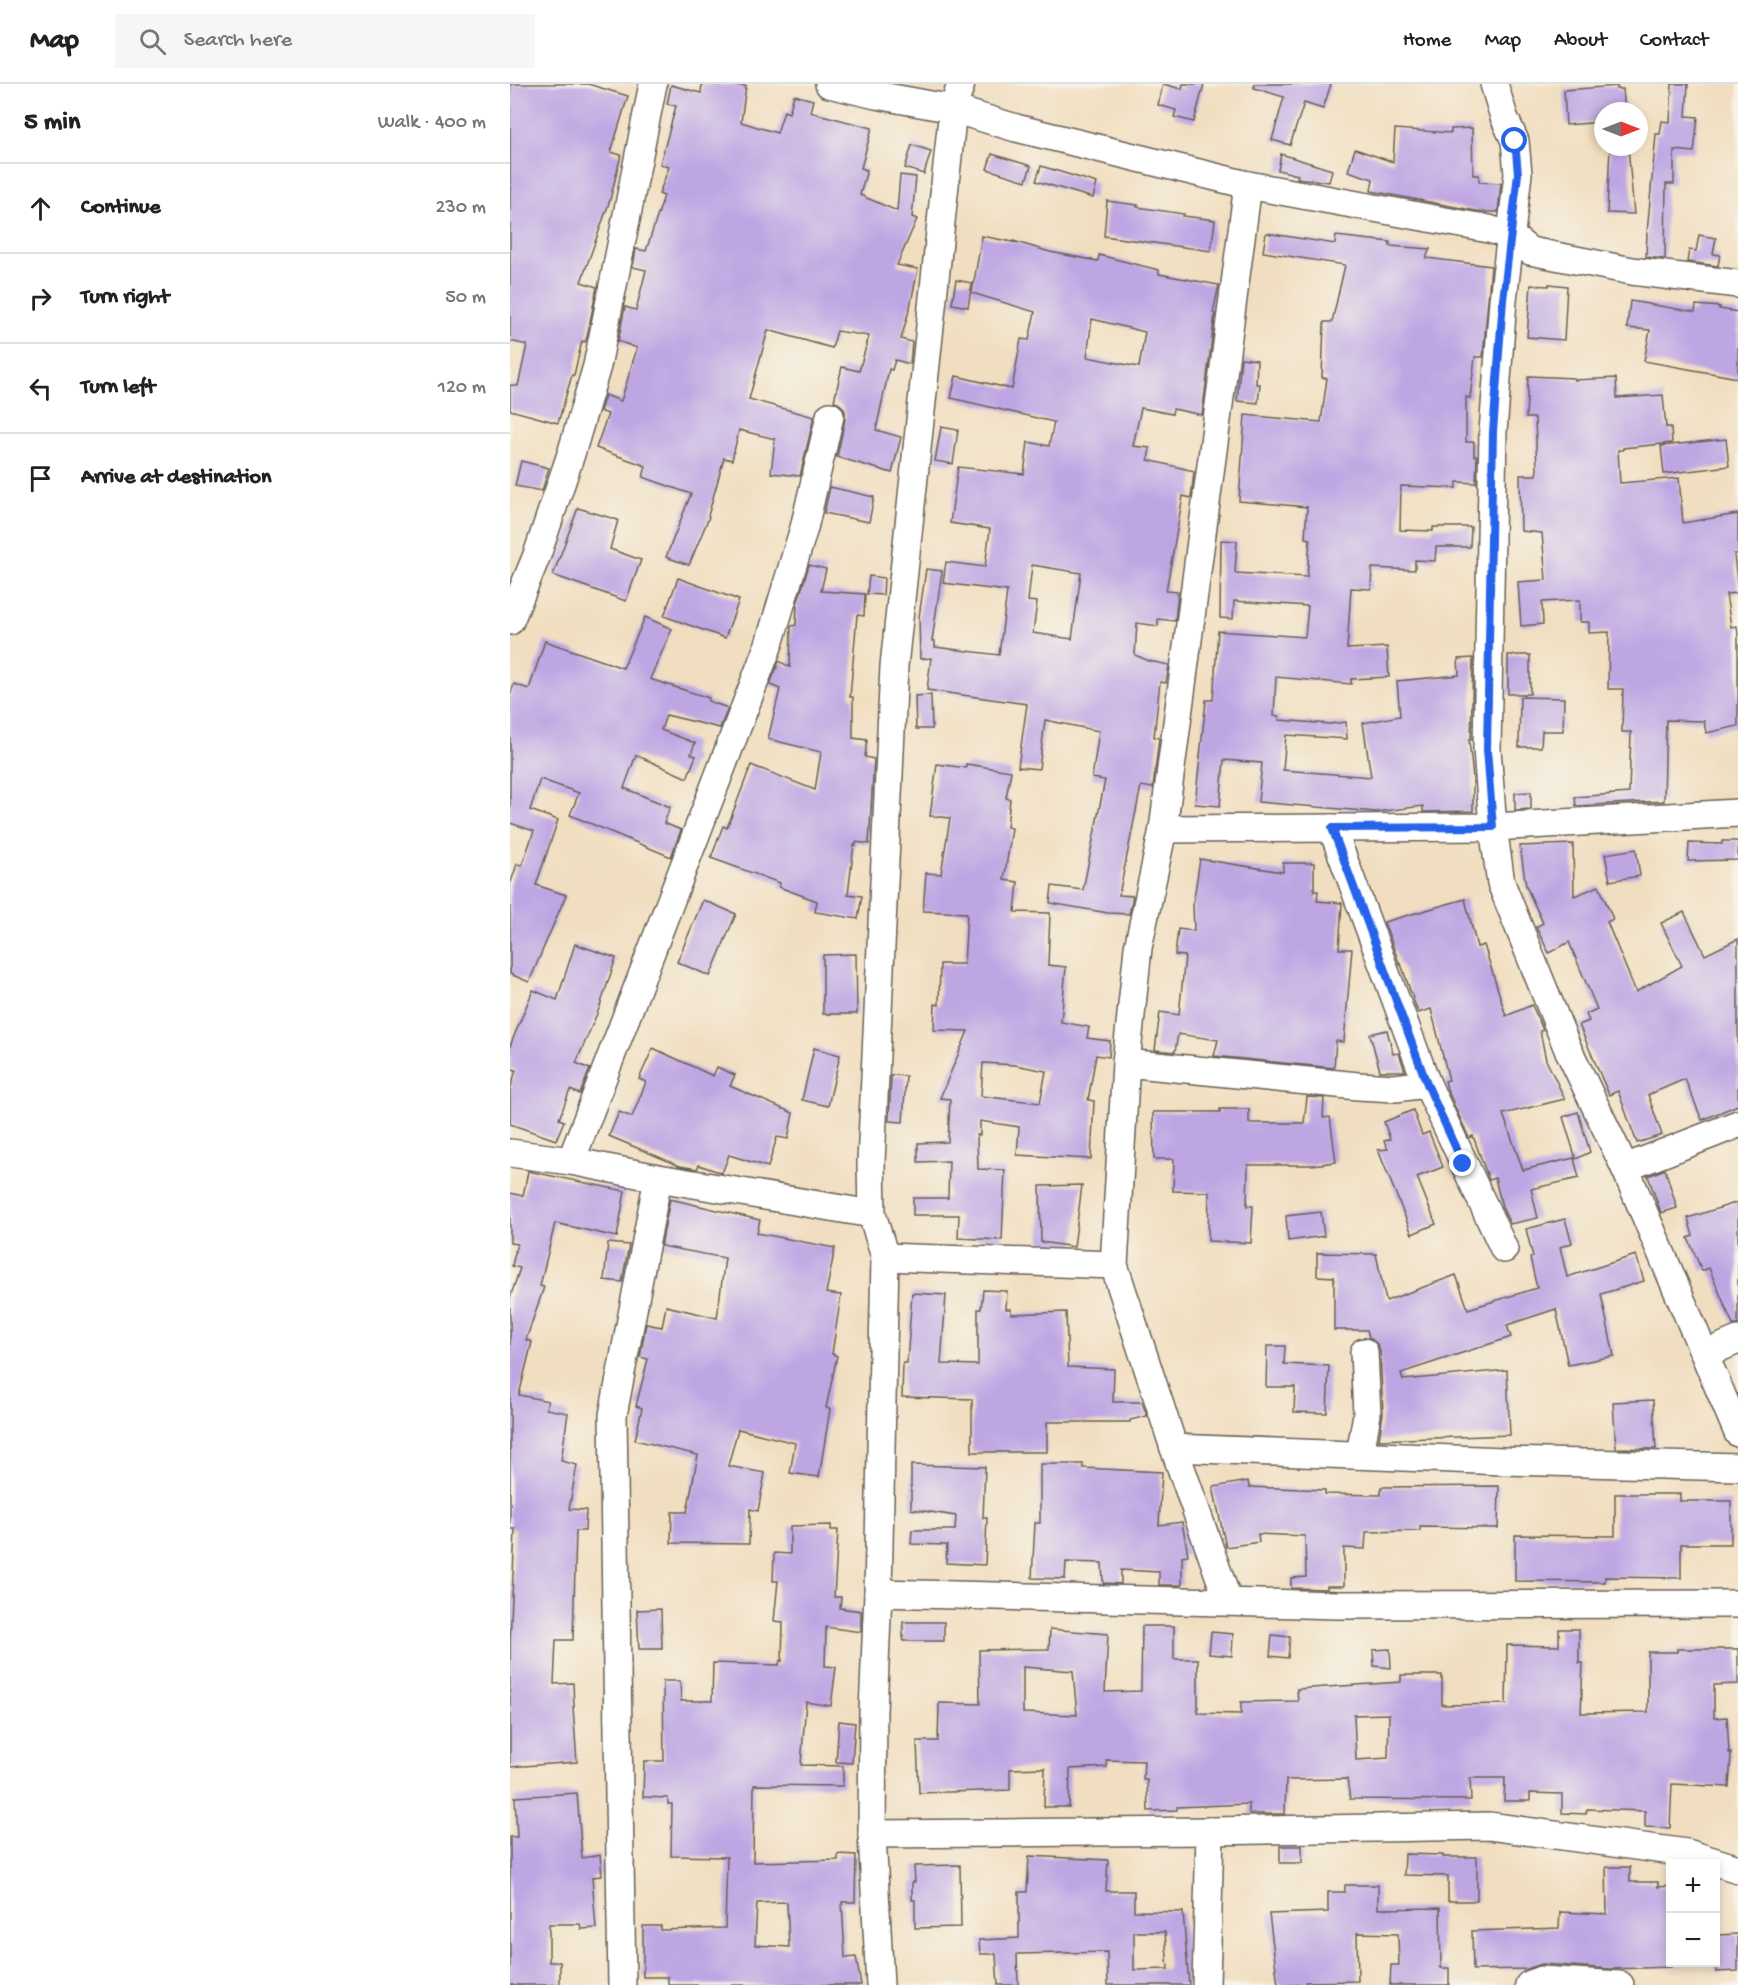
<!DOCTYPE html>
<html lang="en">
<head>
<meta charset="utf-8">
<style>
  :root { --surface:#fff; --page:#f6f6f6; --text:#222; --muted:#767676; --line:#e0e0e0 }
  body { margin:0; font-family:"Gochi Hand",sans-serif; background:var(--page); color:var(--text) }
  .controls { position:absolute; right:18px; bottom:18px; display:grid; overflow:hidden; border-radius:0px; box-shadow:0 3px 9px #0003 }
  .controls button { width:54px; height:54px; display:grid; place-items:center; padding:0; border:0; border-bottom:2px solid var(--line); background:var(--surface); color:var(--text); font:30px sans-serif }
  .compass { position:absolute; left:1084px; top:18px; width:54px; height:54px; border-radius:50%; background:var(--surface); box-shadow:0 3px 9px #0003; rotate:90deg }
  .stop { position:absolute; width:18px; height:18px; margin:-14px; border:4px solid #2563eb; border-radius:50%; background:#fff }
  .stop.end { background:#2563eb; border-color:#fff; box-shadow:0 2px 6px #0008 }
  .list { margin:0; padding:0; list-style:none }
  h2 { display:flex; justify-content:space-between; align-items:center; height:78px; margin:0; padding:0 24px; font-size:26px }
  h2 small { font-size:20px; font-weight:400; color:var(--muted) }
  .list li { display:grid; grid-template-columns:39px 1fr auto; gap:18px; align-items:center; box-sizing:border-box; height:90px; padding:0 24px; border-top:2px solid var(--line) }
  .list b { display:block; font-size:22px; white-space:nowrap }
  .list em { font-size:20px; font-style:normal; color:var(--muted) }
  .icon { flex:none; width:33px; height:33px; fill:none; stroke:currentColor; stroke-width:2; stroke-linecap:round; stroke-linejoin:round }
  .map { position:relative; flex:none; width:1228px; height:1901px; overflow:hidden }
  header { display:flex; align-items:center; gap:36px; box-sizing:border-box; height:84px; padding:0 30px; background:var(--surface); border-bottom:2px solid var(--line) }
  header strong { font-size:28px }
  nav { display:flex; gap:33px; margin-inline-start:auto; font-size:21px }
  .search { width:420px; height:54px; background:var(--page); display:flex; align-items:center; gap:15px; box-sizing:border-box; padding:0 21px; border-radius:0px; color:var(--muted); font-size:22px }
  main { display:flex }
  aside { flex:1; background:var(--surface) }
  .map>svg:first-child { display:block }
  .building { fill:#bea6e3; fill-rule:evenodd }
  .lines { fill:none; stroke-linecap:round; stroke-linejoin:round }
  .minor-casing { stroke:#676055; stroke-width:30 }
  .minor { stroke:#fff; stroke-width:27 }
  .route { stroke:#2563eb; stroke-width:8 }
</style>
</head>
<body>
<header>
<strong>Map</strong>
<div class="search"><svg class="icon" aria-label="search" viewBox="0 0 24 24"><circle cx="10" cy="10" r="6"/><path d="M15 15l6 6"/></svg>Search here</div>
<nav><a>Home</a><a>Map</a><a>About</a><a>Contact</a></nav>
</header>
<main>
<aside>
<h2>5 min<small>Walk · 400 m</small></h2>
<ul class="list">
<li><svg class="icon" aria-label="ahead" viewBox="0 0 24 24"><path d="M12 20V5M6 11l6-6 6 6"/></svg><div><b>Continue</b></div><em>230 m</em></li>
<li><svg class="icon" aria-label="right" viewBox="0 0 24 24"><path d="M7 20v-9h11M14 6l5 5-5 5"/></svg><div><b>Turn right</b></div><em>50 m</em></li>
<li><svg class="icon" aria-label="left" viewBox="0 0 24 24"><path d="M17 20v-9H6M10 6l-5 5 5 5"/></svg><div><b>Turn left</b></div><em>120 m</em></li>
<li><svg class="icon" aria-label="arrive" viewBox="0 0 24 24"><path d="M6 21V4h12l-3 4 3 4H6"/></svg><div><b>Arrive at destination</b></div></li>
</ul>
</aside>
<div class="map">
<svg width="1228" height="1901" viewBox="0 0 1228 1901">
  <rect width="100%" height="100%" fill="#f7f3e8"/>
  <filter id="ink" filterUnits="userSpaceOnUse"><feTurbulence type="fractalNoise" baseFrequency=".0167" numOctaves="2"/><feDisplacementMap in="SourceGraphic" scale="12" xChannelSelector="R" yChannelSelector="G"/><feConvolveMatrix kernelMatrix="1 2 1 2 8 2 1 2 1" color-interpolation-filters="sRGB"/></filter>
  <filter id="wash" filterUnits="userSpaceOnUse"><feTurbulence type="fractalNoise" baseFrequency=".008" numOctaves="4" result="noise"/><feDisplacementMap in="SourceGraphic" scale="24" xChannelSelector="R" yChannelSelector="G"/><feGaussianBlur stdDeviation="1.35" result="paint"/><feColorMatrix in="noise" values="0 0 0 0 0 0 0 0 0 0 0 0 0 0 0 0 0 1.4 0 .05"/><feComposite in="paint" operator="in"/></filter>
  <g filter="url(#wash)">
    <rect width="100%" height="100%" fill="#f1dec0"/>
    <g id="blocks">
      <!-- building -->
      <g class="building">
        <polygon points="0,0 78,0 118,12 101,68 111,71 100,116 71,198 87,203 77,253 75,258 72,257 64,291 62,291 48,339 0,326 0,301 8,302 17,261 0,257"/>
        <polygon points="192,0 236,2 231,38 267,49 274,27 279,29 284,11 303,16 300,28 362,44 351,84 357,86 350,111 387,127 390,91 406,93 402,133 407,135 387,181 408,185 400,223 391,255 402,258 400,280 385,276 382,286 379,285 366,346 391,353 382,389 327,373 335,335 335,327 331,321 324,317 332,283 349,287 359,252 327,247 322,264 258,246 239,315 304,333 290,392 261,389 265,355 229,346 222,376 214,374 198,432 199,433 179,481 156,473 181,410 133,393 136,382 86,364 98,330 90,327 95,311 111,317 127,264 108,257 115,223 126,226 136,186 123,183 126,165 136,167 154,112 149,110 159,83 150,80 166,22 157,20 161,1 191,9"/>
        <polygon points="653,0 672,5 673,0 694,0 684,38 664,33 666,26 648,21"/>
        <polygon points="744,0 821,0 813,25 794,19 780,61 762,56 774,13 744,4"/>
        <polygon points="1162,0 1178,0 1176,32 1188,33 1184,68 1164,66 1164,100 1156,100 1155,175 1136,173 1137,149 1146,50 1150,50 1152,37 1160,38"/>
        <polygon points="1107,2 1107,5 1113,5 1115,27 1093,27 1093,38 1056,41 1054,6"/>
        <polygon points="962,44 963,91 969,91 969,98 991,99 988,128 972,128 861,107 863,95 838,87 845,65 883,78 885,45 941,49 941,45"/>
        <polygon points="402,61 421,67 414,90 395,84"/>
        <polygon points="1100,63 1118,63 1124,130 1097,129"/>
        <polygon points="482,70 521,82 516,97 477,85"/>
        <polygon points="771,70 822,86 819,98 787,94 788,91 768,86"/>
        <polygon points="531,82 587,99 583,114 526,97"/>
        <polygon points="597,117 628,121 627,123 674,130 673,132 705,136 701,167 594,152"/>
        <polygon points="756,149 825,160 826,152 880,158 880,162 920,165 916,174 981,182 973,273 965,273 960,314 956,313 956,358 964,358 964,372 967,372 966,399 947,398 946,404 891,402 890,446 923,447 923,443 961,443 960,463 926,463 925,477 905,476 905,486 862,484 861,505 841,504 837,565 877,563 879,593 841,595 841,600 766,593 764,632 769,632 769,636 819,640 836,638 837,655 776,651 773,686 861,693 853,639 890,632 887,597 949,591 948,575 963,574 961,656 959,656 963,694 963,727 913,728 913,722 866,728 748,718 752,679 714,676 710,722 685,720 696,616 703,616 708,547 795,553 798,522 724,517 723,535 710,534 711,456 727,457 725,489 797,493 800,455 795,454 797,423 729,417 735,331 811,338 817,294 812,294 814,238 822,238 835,181 753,168"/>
        <polygon points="1189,151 1206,154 1203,170 1210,171 1208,182 1177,178 1179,166 1186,167"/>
        <path d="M472,152l31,6v-1l37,11 48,9 1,-6 60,15v4l60,11 -6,28 2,1 -13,101 -29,-6 -1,5 -31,-6 -8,38 17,2 -2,12 46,11 -3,27 -8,-2 -17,95 12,1 -3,29 -17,-2v7l-21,-3 -2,32 14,6 20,4 -3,18 -6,-1 -6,55 5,1 -6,50 -12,-2 -22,109 14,1 -4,18 -21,-1 -58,-10 2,-17 31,4 22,-110 -13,-2 7,-47 -54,-11 -6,49 -21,-2 9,-63 -100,-14 4,-32 -11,1 -1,-42 7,-48 16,2 -10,70h3v6l64,8 8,-64 -64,-8 3,-21 39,5 5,-38 -40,-6 8,-56 66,7 4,-32 21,4 5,-24 -103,-24 5,-22 56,13 9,-50 8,1 6,-28 -63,-19zM582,235l53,13 -6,35 -52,-10zM522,481l49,8 -9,66 -39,-6 4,-31 -9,-1z"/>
        <polygon points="446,196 462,199 458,223 442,220"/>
        <polygon points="1039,200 1057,202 1054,256 1017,253 1021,201 1039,202"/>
        <polygon points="1120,217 1185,228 1186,221 1210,223 1209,225 1228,228 1228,294 1134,277 1140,246 1117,244"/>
        <polygon points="731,274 747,276 746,300 750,300 748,319 727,317"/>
        <polygon points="1018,292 1064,294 1064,296 1106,294 1107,314 1153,311 1156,343 1161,343 1162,359 1113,364 1113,366 1108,366 1110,399 1169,394 1173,439 1228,430 1228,470 1224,470 1228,509 1216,510 1221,543 1227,542 1228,551 1228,642 1196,649 1194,637 1156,636 1154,717 1066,722 1065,713 1119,709 1121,648 1112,648 1113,605 1098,605 1099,548 1079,549 1079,538 1070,538 1070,516 1032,518 1033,540 1011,542 1008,498 1036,496 1032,449 1011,447 1010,391 1026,391 1027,385 1025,334 1016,334"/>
        <polygon points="431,343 448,346 443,380 425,377"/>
        <polygon points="1216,355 1219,382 1154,390 1151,362"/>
        <polygon points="11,377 39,384 32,407 5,402"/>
        <polygon points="320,403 364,413 359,438 314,429"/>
        <polygon points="68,424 108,436 100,465 131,476 116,517 43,491"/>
        <polygon points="299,481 316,485 311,507 355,510 354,532 347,531 340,613 343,613 343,654 357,656 355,673 364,675 359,760 346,758 346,761 344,761 338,810 352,812 348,835 305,828 307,817 269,803 270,799 201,774 213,742 217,744 241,681 305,706 311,668 258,655 270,605 260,601 269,577 280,583 281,542 286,541 287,520"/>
        <polygon points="359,492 374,494 373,511 357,510"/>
        <polygon points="168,494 229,516 215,554 154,532"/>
        <polygon points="135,533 162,545 140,595 199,614 198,617 218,624 210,644 156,631 151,646 185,659 181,670 186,672 177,694 126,671 114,704 160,723 154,739 171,746 161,773 60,731 69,709 30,695 20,726 48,736 26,801 56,811 19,898 0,890 0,801 7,780 12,781 24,747 0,739 0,612 4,600 19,605 35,557 113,584"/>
        <rect x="998" y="571" width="22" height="39"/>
        <polygon points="421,611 422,645 406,645 405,612"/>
        <polygon points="1010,613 1054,614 1053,647 1032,647 1031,663 1009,663"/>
        <path d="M427,680l29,4v-4l45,7 -5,27 4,1 -3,28 5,1 -8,52 14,2 -3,30 35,1 -2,52 18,2 -5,55 28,5 -2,11 23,3 -1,16 -13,-2 -8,45 6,1 -3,58 -74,-4 2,-28 -39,-6v14h-3l1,34 27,1 -3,70 -44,-2 1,-23h-46v-17h35l1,-37 -31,1v-19l30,-1 2,-43 -10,-1 28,-67 -34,-1 1,-26 4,1 1,-41h24l3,-51 -44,-2 3,-38 15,1 9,-56 -20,-2zM473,979l32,2 31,6 -6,32 -59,-7z"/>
        <polygon points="1021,708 1021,725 1005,726 1005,709"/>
        <polygon points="1212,757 1228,757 1228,776 1178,777 1179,759 1212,760"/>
        <polygon points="1063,760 1064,812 1089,802 1103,835 1097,838 1126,908 1172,882 1151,839 1174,828 1195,871 1228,855 1228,1021 1192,1036 1175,995 1138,1011 1152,1051 1127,1059 1108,1007 1099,1011 1069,941 1079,937 1076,930 1087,925 1059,858 1039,869 1026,843 1033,839 1016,802 1010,762"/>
        <polygon points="1126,765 1130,792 1100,797 1095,770"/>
        <polygon points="690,775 773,788 773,779 804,779 804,807 808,807 807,817 832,819 829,865 842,865 834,958 826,957 824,984 704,972 708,956 668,950 665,968 645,966 650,928 669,931 675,872 665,871 668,845 684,847 683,821"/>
        <polygon points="955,815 967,863 974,861 996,932 1022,921 1033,946 1030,947 1036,976 1055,1015 993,1030 1013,1086 1064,1074 1069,1094 1021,1105 1028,1134 1000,1140 992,1123 985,1094 979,1096 963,1052 959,1054 937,1005 935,997 939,996 921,925 908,929 891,880 890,881 874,838"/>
        <polygon points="193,816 226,830 200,892 167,878"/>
        <polygon points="65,860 106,874 89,925 66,979 80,985 70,1010 60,1006 49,1035 54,1037 46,1056 0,1040 0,1006 6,986 0,984 0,962 23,906 47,916"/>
        <polygon points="346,870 347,930 313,930 313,871"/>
        <polygon points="877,946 883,970 889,969 895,987 870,987 860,950"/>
        <polygon points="143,964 203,992 207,983 225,991 220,1002 283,1029 278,1055 267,1053 258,1083 219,1071 212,1089 189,1081 187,1085 170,1082 99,1052 109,1028 122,1033 136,998 129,995"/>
        <polygon points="304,964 330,971 318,1022 292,1016"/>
        <polygon points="381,991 396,992 393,1038 379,1037"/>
        <polygon points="797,1013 814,1014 813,1034 820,1033 826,1078 802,1081 738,1081 737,1122 743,1122 741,1159 698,1157 699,1108 663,1107 664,1075 644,1075 643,1028 710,1028 710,1025 739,1025 739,1039 794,1039"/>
        <polygon points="903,1026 912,1051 919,1048 933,1083 907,1093 926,1140 902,1150 868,1066 878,1065 874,1057 880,1055 874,1038"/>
        <polygon points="1068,1028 1080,1068 1066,1075 1053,1033"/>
        <polygon points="1155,1085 1167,1124 1151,1129 1138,1092"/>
        <polygon points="18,1087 115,1107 107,1153 45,1139 30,1202 34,1203 16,1256 22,1258 9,1311 38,1317 36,1325 58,1329 51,1377 67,1381 59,1425 76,1426 75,1447 66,1447 63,1556 46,1556 44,1600 63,1599 64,1623 63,1623 67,1678 0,1683 0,1559 5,1445 0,1445 0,1214 10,1184 2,1182 7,1160 0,1159 0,1109 13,1112"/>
        <polygon points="572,1101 564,1163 531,1158 530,1102"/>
        <polygon points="160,1115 250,1136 247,1149 325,1164 316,1209 331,1211 322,1270 327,1272 316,1324 320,1325 309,1393 280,1389 285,1359 228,1345 218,1382 255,1389 248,1427 240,1425 239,1460 161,1459 162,1428 177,1428 188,1371 125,1356 132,1324 126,1322 138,1275 130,1273 136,1240 152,1243 156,1222 207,1234 215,1174 151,1162"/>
        <polygon points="1228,1118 1228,1241 1223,1241 1199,1184 1192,1187 1178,1154 1183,1152 1178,1134"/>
        <polygon points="811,1128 814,1152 778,1157 776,1132"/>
        <polygon points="1055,1135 1062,1159 1050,1163 1057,1193 1126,1171 1134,1197 1091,1210 1104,1272 1058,1281 1046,1225 997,1241 1001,1253 891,1289 893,1296 997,1286 1000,1351 869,1356 873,1329 870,1267 867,1260 859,1253 857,1246 824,1246 824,1193 807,1192 807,1169 866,1170 876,1217 946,1191 958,1225 1027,1204 1020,1174 1023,1173 1016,1145"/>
        <polygon points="98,1159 119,1161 112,1198 94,1196"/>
        <polygon points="473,1206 497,1207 496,1225 501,1225 501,1230 556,1228 558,1283 604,1285 603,1318 632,1318 637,1332 620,1336 620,1338 537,1338 537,1368 462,1368 462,1315 392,1313 393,1279 397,1279 402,1209 436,1211 431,1280 468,1281 468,1225 471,1225"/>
        <polygon points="757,1262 775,1262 774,1280 819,1282 817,1329 784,1328 785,1303 756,1303"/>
        <polygon points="1143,1316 1146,1365 1106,1364 1103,1318"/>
        <polygon points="530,1380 573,1380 573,1384 652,1388 649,1441 672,1438 678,1471 672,1472 672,1501 649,1501 649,1488 611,1486 611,1500 593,1499 592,1479 556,1478 555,1495 522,1494 525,1439 530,1439"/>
        <polygon points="401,1381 475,1383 473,1434 477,1434 475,1481 436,1479 437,1461 401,1460 402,1446 445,1446 446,1432 401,1425"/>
        <polygon points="738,1397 739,1403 815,1406 815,1410 871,1411 871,1403 989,1402 988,1444 910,1443 910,1447 856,1448 855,1465 834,1464 834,1502 817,1502 817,1505 781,1504 781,1494 796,1493 795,1452 748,1450 749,1458 716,1463 703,1403"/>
        <polygon points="1105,1410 1170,1410 1170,1417 1221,1417 1221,1460 1171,1460 1171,1494 1095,1493 1095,1498 1005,1497 1005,1451 1105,1452"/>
        <path d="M321,1441v5h7l-4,67h7l-1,11 21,3v21l-35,-5 -1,39 11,1 -5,39 -25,-4 -5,63 42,1v20l-89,-1 -1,77 85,-2v-6l18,1 -1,47h-13l3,56 11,-1 5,28h-193v-8h-25v-51h18v4l64,-2 2,-71 -56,-1 1,-52h-4v-6l-25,-1 1,-36h20l-1,-80h17l1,20h31l1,-38 66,2 1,-5 2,1 1,-39 -9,-1 4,-40h-5l1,-28 16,1v-28zM277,1818l2,45 -34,-2 2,-42z"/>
        <polygon points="151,1525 152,1565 129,1565 127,1526"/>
        <rect x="393" y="1538" width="41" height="19"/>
        <path d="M632,1542h32v33h24v54l43,1v-12l57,-1 -1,-12 104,-7v-7h41v30l64,-1 1,-59 52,1v-17h20v34h4l-2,50 67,-1v-60h29v-3h61v35l-24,1v33l13,-1 2,36h2l-2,34 -57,-3 -2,44 -25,-1v-16l-58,-2 -1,5 -24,-1v-19l-32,-1v8h-26l1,-23h-35l1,22 -121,-1 -3,-20 -61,1 -1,34h-36v-10l-72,3v3l-29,1 -1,-31h-4l1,-19 -38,-1 1,7 -37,2 -1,38h-25l1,-39 -35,1v21l-91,3 -2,-52h21l1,-38 41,1 -1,-54 70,-1 1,-20 58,5 -3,58 36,-1zM513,1583l50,4 4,44 -54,-2zM879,1630l-1,44 -32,2 -2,-45z"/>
        <polygon points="701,1548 723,1550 722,1572 699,1570"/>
        <polygon points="762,1551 780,1553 778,1574 760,1572"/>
        <polygon points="880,1565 881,1584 864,1582 863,1566"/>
        <polygon points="329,1637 345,1639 342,1679 326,1678"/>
        <polygon points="67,1709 72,1774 90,1771 92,1792 82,1793 86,1844 71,1845 70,1840 39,1840 39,1878 50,1878 50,1901 0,1901 0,1753 7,1753 5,1713"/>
        <rect x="770" y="1762" width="22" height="17"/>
        <polygon points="895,1770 933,1771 933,1773 967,1773 967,1817 938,1817 938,1792 894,1791"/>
        <path d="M519,1772l79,4 -2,31h28v20l49,1 6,73h-81l-1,-33 -90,2 1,31h-20l-2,-31h-16l-1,-14 40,-2v-46h8zM624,1848h31l3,37 -34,1z"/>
        <polygon points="450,1781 451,1843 405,1844 405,1816 402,1816 402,1798 405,1798 404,1782"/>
        <polygon points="1096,1783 1120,1783 1120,1798 1148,1798 1148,1803 1161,1802 1161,1883 1102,1885 1032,1880 1017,1885 963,1886 962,1847 1049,1844 1050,1828 1097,1830"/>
        <polygon points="835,1801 868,1801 868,1825 930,1824 931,1884 939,1884 939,1901 880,1901 881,1881 889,1881 888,1850 847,1849 848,1897 795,1898 795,1901 768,1901 759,1830 818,1828 818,1808 835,1808"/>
        <polygon points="1228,1850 1228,1887 1206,1888 1206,1851"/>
      </g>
    </g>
  </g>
  <g filter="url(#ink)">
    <use href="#blocks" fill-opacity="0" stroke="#676055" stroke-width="1.5"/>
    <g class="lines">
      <defs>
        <g id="minor">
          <polyline points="319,0 366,11 443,25 506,44 738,101 979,145 1001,152 1020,167 1122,187 1228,200"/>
          <polyline points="984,0 994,33 1005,57 1008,90 993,216 983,348 977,665 983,743 991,799 1057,963 1115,1084 1228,1349"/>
          <polyline points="0,537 27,471 61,370 87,282 143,0"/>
          <polyline points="822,744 917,1000 994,1165"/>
          <polyline points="653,745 983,743 1228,729"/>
          <polyline points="616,979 848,1002 885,1004 917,1000"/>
          <polyline points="0,1069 61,1077 148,1094 362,1130"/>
          <polyline points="61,1077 259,560 294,444 320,332"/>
          <polyline points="1115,1084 1228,1040"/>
          <polyline points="375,1173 604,1181"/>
          <polyline points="1195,1270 1228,1256"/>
          <polyline points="664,1364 994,1377 1228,1383"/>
          <polyline points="850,1371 857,1330 854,1268"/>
          <polyline points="368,1509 828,1521 1228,1520"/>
          <polyline points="718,1517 664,1364 604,1181 616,979 628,864 653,745 738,101"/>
          <polyline points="362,1750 700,1747 979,1742 1177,1769 1228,1785"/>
          <polyline points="112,1901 103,1331 148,1094"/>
          <polyline points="370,1901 362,1750 363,1628 368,1509 375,1173 362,1130 361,1079 384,582 443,25 451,0"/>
          <polyline points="696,1901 700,1747"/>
          <polyline points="1019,1901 1031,1896 1110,1901"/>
        </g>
      </defs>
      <!-- minor casing -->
      <use href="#minor" class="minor-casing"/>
      <!-- minor -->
      <use href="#minor" class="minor"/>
    </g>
  </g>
  <g class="lines" filter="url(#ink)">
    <!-- route -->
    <polyline class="route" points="953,1080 917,1000 822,744 983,743 977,665 983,348 993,216 1008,90 1005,57"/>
  </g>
</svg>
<div class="controls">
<button>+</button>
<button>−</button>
</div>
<svg class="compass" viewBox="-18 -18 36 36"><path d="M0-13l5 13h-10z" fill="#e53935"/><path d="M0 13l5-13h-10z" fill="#767676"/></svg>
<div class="stop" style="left:1005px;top:57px"></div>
<div class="stop end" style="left:953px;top:1080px"></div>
</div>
</main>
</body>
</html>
